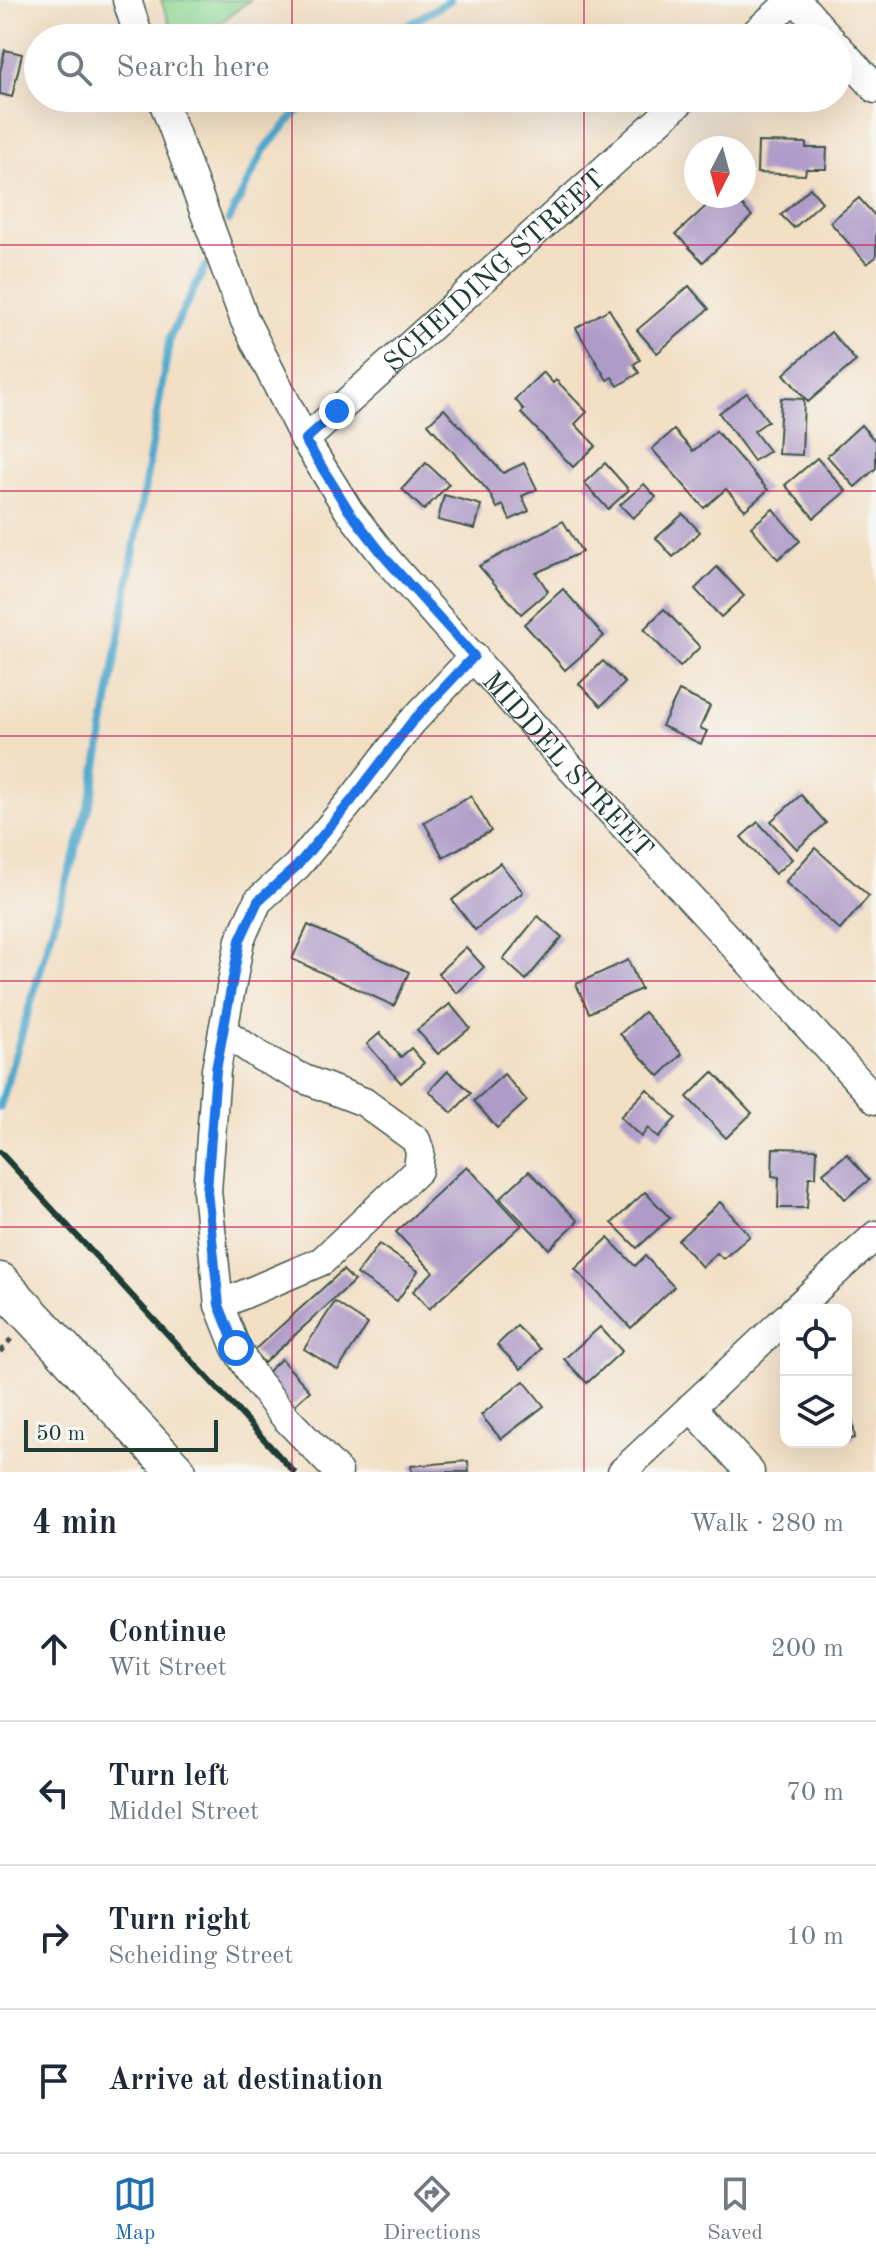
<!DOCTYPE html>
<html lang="en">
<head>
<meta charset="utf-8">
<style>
  :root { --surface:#fff; --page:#f2f2f3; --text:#1f2937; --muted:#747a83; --line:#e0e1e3; --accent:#1f6fb2 }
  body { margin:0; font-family:"Old Standard TT",serif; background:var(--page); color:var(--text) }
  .controls { position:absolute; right:24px; bottom:24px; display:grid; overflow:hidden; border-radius:16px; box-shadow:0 8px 32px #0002 }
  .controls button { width:72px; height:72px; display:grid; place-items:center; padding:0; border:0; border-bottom:2px solid var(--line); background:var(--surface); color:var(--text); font:40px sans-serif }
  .compass { position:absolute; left:684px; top:136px; width:72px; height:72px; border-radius:50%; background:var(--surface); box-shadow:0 8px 32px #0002; rotate:186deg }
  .scale { position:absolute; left:24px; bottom:20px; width:194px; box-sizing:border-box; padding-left:8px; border:4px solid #1f3d34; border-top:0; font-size:22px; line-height:28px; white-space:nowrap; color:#1f3d34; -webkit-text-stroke:6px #f6f6f2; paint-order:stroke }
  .stop { position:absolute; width:24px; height:24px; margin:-18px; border:6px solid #1a73e8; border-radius:50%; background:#fff }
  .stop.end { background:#1a73e8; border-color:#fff; box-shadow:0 2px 8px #0008 }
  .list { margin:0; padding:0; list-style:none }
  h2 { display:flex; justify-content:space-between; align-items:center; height:104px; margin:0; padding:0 32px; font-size:34px }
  h2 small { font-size:26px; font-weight:400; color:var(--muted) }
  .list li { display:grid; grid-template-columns:52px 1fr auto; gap:24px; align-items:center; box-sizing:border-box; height:144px; padding:0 32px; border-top:2px solid var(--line) }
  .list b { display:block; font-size:30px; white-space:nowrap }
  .list p { margin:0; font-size:26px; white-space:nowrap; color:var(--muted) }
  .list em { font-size:26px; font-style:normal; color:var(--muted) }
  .icon { flex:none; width:44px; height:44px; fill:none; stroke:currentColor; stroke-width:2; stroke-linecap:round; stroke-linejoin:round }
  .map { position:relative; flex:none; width:876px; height:1472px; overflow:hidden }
  .search { position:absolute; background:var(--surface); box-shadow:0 8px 32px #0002; left:24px; right:24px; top:24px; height:88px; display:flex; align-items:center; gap:20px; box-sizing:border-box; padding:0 28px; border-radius:44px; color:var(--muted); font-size:30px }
  .sheet { height:680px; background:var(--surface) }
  nav { display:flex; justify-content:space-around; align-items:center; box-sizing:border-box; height:112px; border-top:2px solid var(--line); background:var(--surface); font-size:22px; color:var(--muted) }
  nav a { display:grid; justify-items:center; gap:4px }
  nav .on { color:var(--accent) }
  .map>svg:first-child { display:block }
  .green { fill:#8fd994; stroke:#578b64; stroke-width:2 }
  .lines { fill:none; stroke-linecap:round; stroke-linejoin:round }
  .stream { stroke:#50a8cd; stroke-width:8 }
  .building { fill:#af9bc8 }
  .street-casing { stroke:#3f554a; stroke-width:31 }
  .secondary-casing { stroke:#3f554a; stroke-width:41 }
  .path { stroke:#3f554a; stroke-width:5; stroke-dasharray:6 6; stroke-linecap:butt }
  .street { stroke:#fff; stroke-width:28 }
  .secondary { stroke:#fff; stroke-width:38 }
  .rail { stroke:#1f3d34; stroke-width:6 }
  .route { stroke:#1a73e8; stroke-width:10 }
  .grid { fill:none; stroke:#c2185b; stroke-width:2; stroke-opacity:0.55 }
  .labels { text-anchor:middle; stroke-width:7; stroke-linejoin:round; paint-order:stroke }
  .street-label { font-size:28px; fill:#1f3d34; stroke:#f6f6f2 }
</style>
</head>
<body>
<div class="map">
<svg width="876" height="1472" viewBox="0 0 876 1472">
  <rect width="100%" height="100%" fill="#f6f6f2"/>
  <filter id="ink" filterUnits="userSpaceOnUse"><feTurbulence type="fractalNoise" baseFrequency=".0125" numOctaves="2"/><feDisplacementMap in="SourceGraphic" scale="16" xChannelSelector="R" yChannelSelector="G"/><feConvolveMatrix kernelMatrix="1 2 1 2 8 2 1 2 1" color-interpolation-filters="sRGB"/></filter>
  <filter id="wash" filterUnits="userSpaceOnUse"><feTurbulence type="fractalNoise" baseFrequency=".006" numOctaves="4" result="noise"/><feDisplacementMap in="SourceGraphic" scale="32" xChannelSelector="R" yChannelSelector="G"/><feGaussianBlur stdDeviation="1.8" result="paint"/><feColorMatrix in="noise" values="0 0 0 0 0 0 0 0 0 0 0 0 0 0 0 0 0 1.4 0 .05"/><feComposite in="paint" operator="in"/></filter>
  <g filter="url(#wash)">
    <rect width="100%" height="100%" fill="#f2dfc4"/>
    <!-- green -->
    <polygon class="green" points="161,0 250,0 200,38 175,38"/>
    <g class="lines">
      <!-- stream -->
      <g class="stream">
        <polyline points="387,38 450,0"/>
        <polyline points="229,220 264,150 309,98"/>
        <polyline points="0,1107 93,791 170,337 205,267"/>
      </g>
    </g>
    <g id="blocks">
      <!-- building -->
      <g class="building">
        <polygon points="5,50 22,54 12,97 0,94 0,72"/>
        <polygon points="758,142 806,143 806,148 827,148 826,169 806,169 805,175 757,173"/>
        <polygon points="810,188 822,202 794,228 781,215"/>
        <polygon points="717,196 733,196 752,216 703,262 676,234"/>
        <polygon points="859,198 876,217 876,257 867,264 830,222"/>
        <polygon points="689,286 709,309 657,353 637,330"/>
        <polygon points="609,309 640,360 634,364 639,373 618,386 612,377 607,380 576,328"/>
        <polygon points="831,332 856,361 808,402 784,374"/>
        <polygon points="543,372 553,383 556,380 587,412 575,424 596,446 573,467 521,413 524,410 515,399"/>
        <polygon points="747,393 768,421 754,431 769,451 754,461 719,413"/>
        <polygon points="781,398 804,399 802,455 778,454"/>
        <polygon points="444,409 503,473 524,463 537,489 522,496 529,511 510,520 503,505 497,508 489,492 428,424"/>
        <polygon points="861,425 876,442 876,468 855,487 827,456"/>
        <polygon points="674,430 693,451 716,431 768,490 745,510 726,489 704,508 652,449"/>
        <polygon points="817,458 846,491 814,518 785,485"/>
        <polygon points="426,463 449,484 424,510 402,489"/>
        <polygon points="605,463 629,490 608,509 584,483"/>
        <polygon points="644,484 656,497 633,518 620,505"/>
        <polygon points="444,495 481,505 475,529 438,520"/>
        <polygon points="773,509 800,541 778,559 751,527"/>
        <polygon points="683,514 700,532 673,557 656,538"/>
        <polygon points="563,521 582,552 536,573 548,591 521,614 479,566"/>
        <polygon points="717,567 744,596 721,617 695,589"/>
        <polygon points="563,589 604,636 565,670 524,624"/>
        <polygon points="664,609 700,647 680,667 644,629"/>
        <polygon points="603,661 625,683 601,706 579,684"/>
        <polygon points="679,691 710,706 700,728 707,731 701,744 662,726"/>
        <polygon points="801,795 826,823 797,849 771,821"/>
        <polygon points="471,796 491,831 443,857 424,822"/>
        <polygon points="758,822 792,859 775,874 741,837"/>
        <polygon points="815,848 869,896 840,930 785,882"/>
        <polygon points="500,863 523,892 475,930 452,900"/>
        <polygon points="538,916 562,937 526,980 503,959"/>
        <polygon points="308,925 409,972 394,1006 292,959"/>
        <polygon points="466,947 484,967 457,993 438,973"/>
        <polygon points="628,960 641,989 589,1013 576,984"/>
        <polygon points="450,1004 470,1028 438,1054 417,1030"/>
        <polygon points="644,1012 682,1054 659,1076 620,1034"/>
        <polygon points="380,1033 401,1057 411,1048 424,1063 401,1083 367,1044"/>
        <polygon points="448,1071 471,1093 452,1113 429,1091"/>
        <polygon points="713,1072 752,1113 726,1138 687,1097"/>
        <polygon points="504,1074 527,1101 497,1128 474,1101"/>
        <polygon points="647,1089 676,1118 658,1138 648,1128 641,1137 620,1117"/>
        <polygon points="773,1148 817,1149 816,1177 809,1177 807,1208 778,1208 779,1177 772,1176"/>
        <polygon points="847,1154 869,1180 845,1199 823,1173"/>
        <polygon points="467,1166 522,1225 429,1309 413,1291 433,1272 396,1232"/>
        <polygon points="529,1171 578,1221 549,1249 500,1198"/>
        <polygon points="645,1192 670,1218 637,1248 612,1223"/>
        <polygon points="720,1202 750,1236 723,1259 717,1253 702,1267 678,1240"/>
        <polygon points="608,1238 635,1266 645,1256 674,1287 631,1328 575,1269"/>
        <polygon points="379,1244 418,1271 397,1301 357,1274"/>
        <polygon points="343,1270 354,1281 264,1363 253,1351"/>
        <polygon points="335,1302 368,1324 338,1370 304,1349"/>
        <polygon points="517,1326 541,1349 521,1369 497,1345"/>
        <polygon points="600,1327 622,1351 587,1383 564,1359"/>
        <polygon points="281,1359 310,1391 291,1408 262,1377"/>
        <polygon points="524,1381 544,1406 501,1439 481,1415"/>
        <polygon points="846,1409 851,1409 855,1438 846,1440"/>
        <polygon points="468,1461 469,1472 412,1472 411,1466"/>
      </g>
    </g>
  </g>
  <g filter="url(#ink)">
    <use href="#blocks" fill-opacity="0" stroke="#3f554a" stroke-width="2"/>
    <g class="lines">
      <defs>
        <g id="street">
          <polyline points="127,0 139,38"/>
          <polyline points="796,0 830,38"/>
          <polyline points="750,38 792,0"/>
          <polyline points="838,47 876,89"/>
          <path id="s1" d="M162,98l83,223 60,119 44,71 39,50 180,204 308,335"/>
          <path id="s2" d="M305,440l379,-342"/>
          <polyline points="219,1305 322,1261 418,1170 420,1152 416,1140 364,1102 304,1079 261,1057 223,1031"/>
          <polyline points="794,1310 876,1235"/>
          <polyline points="691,1407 750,1472"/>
          <polyline points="338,1472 285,1417 255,1379 236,1348 219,1305 207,1191 216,1070 223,1031 240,940 258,901 297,866 352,800 411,723 474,656"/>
          <polyline points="622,1472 786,1318"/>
        </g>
        <polyline id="secondary" points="0,1282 177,1472"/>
      </defs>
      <!-- street casing -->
      <use href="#street" class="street-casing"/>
      <!-- secondary casing -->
      <use href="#secondary" class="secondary-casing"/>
      <!-- path -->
      <polyline class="path" points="0,1352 11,1339"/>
      <!-- street -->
      <use href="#street" class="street"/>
      <!-- secondary -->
      <use href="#secondary" class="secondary"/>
      <!-- rail -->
      <polyline class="rail" points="0,1152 294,1472"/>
    </g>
  </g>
  <g class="lines" filter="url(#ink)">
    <!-- route -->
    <polyline class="route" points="236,1348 219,1305 207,1191 216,1070 240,940 258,901 297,866 352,800 411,723 474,656 388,561 349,511 305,440 337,411"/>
  </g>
  <!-- grid -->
  <path class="grid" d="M292,0v38M584,0v38M292,98v1374M584,98v1374M0,245h876M0,491h876M0,736h876M0,981h876M0,1227h876"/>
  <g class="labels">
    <!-- street labels -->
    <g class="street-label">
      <text dy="10" stroke="none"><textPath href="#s2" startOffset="254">SCHEIDING STREET</textPath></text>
      <text dy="10" stroke="none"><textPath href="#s1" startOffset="790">MIDDEL STREET</textPath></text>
    </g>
  </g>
</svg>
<div class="controls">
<button><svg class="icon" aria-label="locate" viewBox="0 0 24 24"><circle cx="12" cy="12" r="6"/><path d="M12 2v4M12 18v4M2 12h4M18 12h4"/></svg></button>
<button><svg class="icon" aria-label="layers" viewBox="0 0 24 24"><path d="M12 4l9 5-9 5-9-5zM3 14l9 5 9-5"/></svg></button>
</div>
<svg class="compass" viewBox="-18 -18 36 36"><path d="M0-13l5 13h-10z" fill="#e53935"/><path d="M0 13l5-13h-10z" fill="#747a83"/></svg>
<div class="scale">50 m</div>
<div class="stop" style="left:236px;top:1348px"></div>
<div class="stop end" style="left:337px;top:411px"></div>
<div class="search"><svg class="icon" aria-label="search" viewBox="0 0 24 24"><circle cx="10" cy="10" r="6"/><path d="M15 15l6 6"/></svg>Search here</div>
</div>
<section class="sheet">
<h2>4 min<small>Walk · 280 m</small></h2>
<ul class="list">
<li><svg class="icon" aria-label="ahead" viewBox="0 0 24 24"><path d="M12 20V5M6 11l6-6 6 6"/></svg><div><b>Continue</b><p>Wit Street</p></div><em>200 m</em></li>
<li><svg class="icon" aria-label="left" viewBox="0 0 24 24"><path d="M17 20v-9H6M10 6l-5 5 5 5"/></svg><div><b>Turn left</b><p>Middel Street</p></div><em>70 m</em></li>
<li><svg class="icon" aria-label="right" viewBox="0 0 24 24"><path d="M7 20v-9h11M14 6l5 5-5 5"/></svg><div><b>Turn right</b><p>Scheiding Street</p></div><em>10 m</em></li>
<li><svg class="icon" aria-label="arrive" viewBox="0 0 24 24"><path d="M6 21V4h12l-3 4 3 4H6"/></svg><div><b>Arrive at destination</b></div></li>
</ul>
</section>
<nav>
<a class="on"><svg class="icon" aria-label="map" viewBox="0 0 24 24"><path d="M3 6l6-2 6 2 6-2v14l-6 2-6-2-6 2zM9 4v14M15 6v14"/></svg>Map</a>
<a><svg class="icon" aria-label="directions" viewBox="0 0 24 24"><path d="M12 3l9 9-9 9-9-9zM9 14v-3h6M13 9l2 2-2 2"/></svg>Directions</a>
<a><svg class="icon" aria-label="saved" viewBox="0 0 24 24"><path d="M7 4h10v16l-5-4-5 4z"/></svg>Saved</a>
</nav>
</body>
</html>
